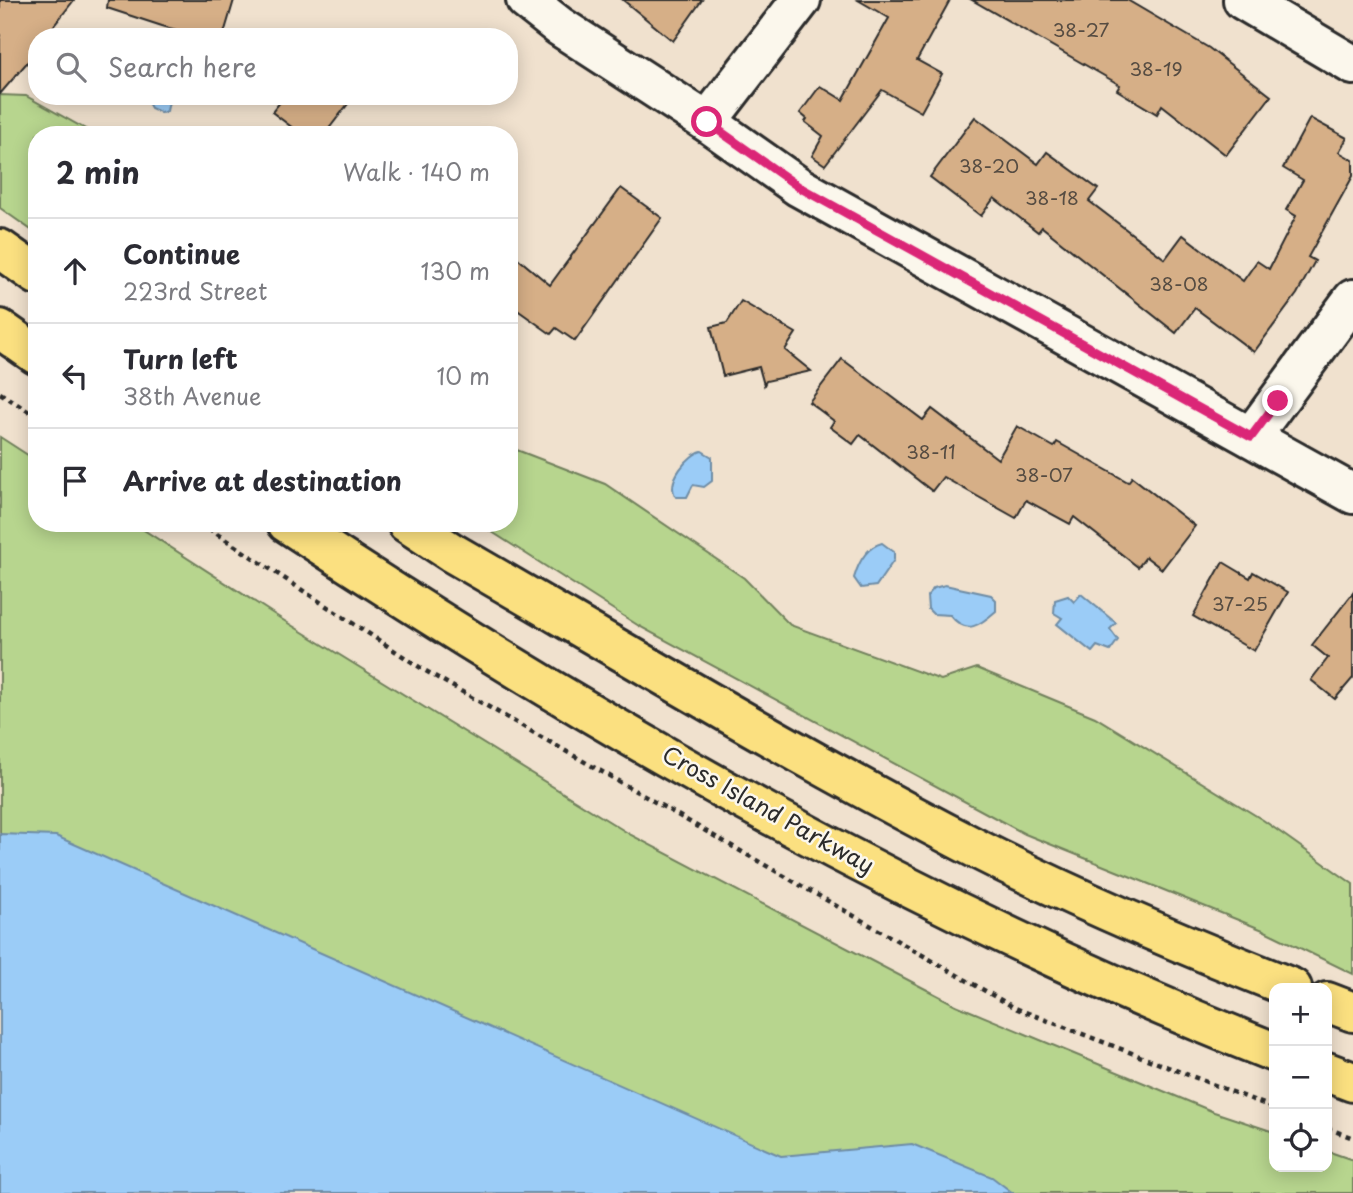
<!DOCTYPE html>
<html lang="en">
<head>
<meta charset="utf-8">
<style>
  :root { --surface:#fff; --page:#f7f7f7; --text:#2b2b33; --muted:#7c7c81; --line:#e1e1e2 }
  body { margin:0; font-family:"Playpen Sans",sans-serif; background:var(--page); color:var(--text) }
  .controls { position:absolute; right:21px; bottom:21px; display:grid; overflow:hidden; border-radius:14px; box-shadow:0 4px 18px #0003 }
  .controls button { width:63px; height:63px; display:grid; place-items:center; padding:0; border:0; border-bottom:2px solid var(--line); background:var(--surface); color:var(--text); font:35px sans-serif }
  .stop { position:absolute; width:21px; height:21px; margin:-16px; border:5px solid #db2777; border-radius:50%; background:#fff }
  .stop.end { background:#db2777; border-color:#fff; box-shadow:0 2px 7px #0008 }
  .list { margin:0; padding:0; list-style:none }
  h2 { display:flex; justify-content:space-between; align-items:center; height:91px; margin:0; padding:0 28px; font-size:30px }
  h2 small { font-size:23px; font-weight:400; color:var(--muted) }
  .list li { display:grid; grid-template-columns:46px 1fr auto; gap:21px; align-items:center; box-sizing:border-box; height:105px; padding:0 28px; border-top:2px solid var(--line) }
  .list b { display:block; font-size:26px; white-space:nowrap }
  .list p { margin:0; font-size:23px; white-space:nowrap; color:var(--muted) }
  .list em { font-size:23px; font-style:normal; color:var(--muted) }
  .icon { flex:none; width:38px; height:38px; fill:none; stroke:currentColor; stroke-width:2; stroke-linecap:round; stroke-linejoin:round }
  .map { position:relative; flex:none; width:1353px; height:1193px; overflow:hidden }
  .search { position:absolute; background:var(--surface); box-shadow:0 4px 18px #0003; left:28px; top:28px; width:490px; height:77px; display:flex; align-items:center; gap:18px; box-sizing:border-box; padding:0 24px; border-radius:28px; color:var(--muted); font-size:26px }
  .panel { position:absolute; background:var(--surface); box-shadow:0 4px 18px #0003; left:28px; top:126px; width:490px; height:406px; border-radius:28px }
  .map>svg:first-child { display:block }
  .green { fill:#b7d58e; stroke:#71805c; stroke-width:2 }
  .water { fill:#9bccf7; stroke:#6e8ca5; stroke-width:2 }
  .building { fill:#d6af87; stroke:#2b2b2b; stroke-width:2 }
  .lines { fill:none; stroke-linecap:round; stroke-linejoin:round }
  .minor-casing { stroke:#2b2b2b; stroke-width:44 }
  .motorway-casing { stroke:#2b2b2b; stroke-width:44 }
  .path { stroke:#2b2b2b; stroke-width:4.5; stroke-dasharray:5 5; stroke-linecap:butt }
  .minor { stroke:#fbf7ec; stroke-width:38 }
  .motorway { stroke:#fbe080; stroke-width:38 }
  .route { stroke:#db2777; stroke-width:9 }
  .labels { text-anchor:middle; stroke-width:5; stroke-linejoin:round; paint-order:stroke }
  .number-label { font-size:19px; fill:#564c42 }
  .street-label { font-size:23px; fill:#2b2b2b; stroke:#fbf7ec }
</style>
</head>
<body>
<div class="map">
<svg width="1353" height="1193" viewBox="0 0 1353 1193">
  <rect width="100%" height="100%" fill="#f0e1ce"/>
  <filter id="ink" filterUnits="userSpaceOnUse"><feTurbulence type="fractalNoise" baseFrequency=".0143" numOctaves="2"/><feDisplacementMap in="SourceGraphic" scale="14" xChannelSelector="R" yChannelSelector="G"/><feConvolveMatrix kernelMatrix="1 2 1 2 8 2 1 2 1" color-interpolation-filters="sRGB"/></filter>
  <g filter="url(#ink)">
    <!-- green -->
    <g class="green">
      <polygon points="0,95 26,96 96,135 37,135 37,234 0,208"/>
      <polygon points="0,437 37,461 37,523 133,523 283,620 631,835 956,1005 1214,1112 1274,1132 1274,1167 1327,1167 1327,1151 1353,1160 1353,1193 0,1193"/>
      <polygon points="509,447 605,484 744,578 790,625 941,680 977,668 1095,717 1263,820 1353,884 1353,974 1263,930 1025,834 639,626 478,523 509,523"/>
    </g>
    <!-- water -->
    <g class="water">
      <polygon points="140,96 176,96 169,101 167,111 162,113 151,108 146,99"/>
      <path d="M702,451l10,6v24l-8,6 -11,-2 -6,12h-11c-11,-16 13,-43 26,-46z"/>
      <path d="M882,543l12,9v8l-18,26 -15,2 -7,-10c4,-14 12,-31 28,-35z"/>
      <path d="M945,585l46,10 5,5v11c-16,14 -29,25 -46,4l-17,-1 -5,-5 -1,-13 7,-8z"/>
      <polygon points="1081,594 1116,623 1110,629 1118,640 1110,651 1097,646 1092,652 1057,624 1062,618 1054,613 1055,600 1068,596 1074,602"/>
      <polygon points="0,834 56,836 781,1156 912,1144 992,1177 1013,1193 0,1193"/>
    </g>
    <!-- building -->
    <g class="building">
      <polygon points="0,0 74,0 45,37 37,37 37,51 0,94"/>
      <polygon points="108,0 234,0 223,37 202,37 162,26 107,8"/>
      <polygon points="623,0 702,0 673,41"/>
      <polygon points="858,0 950,0 917,60 942,74 921,112 882,90 825,165 812,156 823,136 805,122 807,119 800,113 820,86 843,100 889,18"/>
      <polygon points="972,0 1127,0 1209,48 1271,96 1226,155 1162,105 1157,114 1117,90 1120,85"/>
      <polygon points="285,96 354,96 324,135 302,135 272,112"/>
      <polygon points="975,117 1038,164 1047,152 1098,189 1089,201 1165,259 1183,235 1243,281 1257,261 1269,269 1296,216 1286,210 1303,180 1283,168 1310,118 1347,138 1339,152 1353,160 1353,176 1308,257 1315,261 1297,294 1254,352 1195,308 1176,333 1042,227 1038,232 994,198 981,216 930,177"/>
      <polygon points="621,188 662,218 575,341 556,328 551,334 509,304 509,251 550,285"/>
      <polygon points="741,301 796,333 785,350 811,371 766,381 764,385 759,367 723,376 711,327 727,323"/>
      <polygon points="842,359 923,420 932,409 998,459 1017,426 1054,447 1057,442 1128,482 1132,477 1195,526 1162,569 1146,557 1138,567 1074,517 1070,524 1026,500 1016,518 943,477 932,491 860,435 853,444 830,427 834,421 809,402"/>
      <polygon points="1223,562 1250,578 1253,572 1288,592 1254,651 1193,616"/>
      <polygon points="1353,593 1353,678 1335,699 1311,680 1328,658 1312,645"/>
    </g>
    <g class="lines">
      <defs>
        <g id="minor">
          <polyline points="526,0 559,26 707,122 799,187 1353,494"/>
          <polyline points="1243,0 1353,65"/>
          <polyline points="707,122 801,0"/>
          <polyline points="1251,437 1353,299"/>
        </g>
        <g id="motorway">
          <polyline points="0,249 37,275"/>
          <polyline points="0,329 37,355"/>
          <path d="M287,523c311,205 640,392 987,529"/>
          <path d="M407,523l44,29c175,101 347,205 526,297 102,52 209,97 315,139"/>
          <polyline points="1327,1002 1353,1012"/>
          <polyline points="1327,1072 1353,1082"/>
        </g>
      </defs>
      <!-- minor casing -->
      <use href="#minor" class="minor-casing"/>
      <!-- motorway casing -->
      <use href="#motorway" class="motorway-casing"/>
      <!-- path -->
      <g class="path">
        <polyline points="0,393 37,417"/>
        <polyline points="200,523 424,670 1015,1008 1274,1108"/>
        <polyline points="1327,1128 1353,1138"/>
      </g>
      <!-- minor -->
      <use href="#minor" class="minor"/>
      <!-- motorway -->
      <use href="#motorway" class="motorway"/>
    </g>
  </g>
  <g class="lines" filter="url(#ink)">
    <!-- route -->
    <polyline class="route" points="707,122 799,187 1251,437 1278,401"/>
  </g>
  <g class="labels">
    <!-- number labels -->
    <g class="number-label">
      <text x="1081" y="37">38-27</text>
      <text x="1156" y="76">38-19</text>
      <text x="989" y="173">38-20</text>
      <text x="1052" y="205">38-18</text>
      <text x="1179" y="291">38-08</text>
      <text x="931" y="459">38-11</text>
      <text x="1044" y="482">38-07</text>
      <text x="1240" y="611">37-25</text>
    </g>
    <!-- street labels -->
    <g class="street-label">
      <text transform="translate(768 810) rotate(29)" y="8">Cross Island Parkway</text>
    </g>
  </g>
</svg>
<div class="controls">
<button>+</button>
<button>−</button>
<button><svg class="icon" aria-label="locate" viewBox="0 0 24 24"><circle cx="12" cy="12" r="6"/><path d="M12 2v4M12 18v4M2 12h4M18 12h4"/></svg></button>
</div>
<div class="stop" style="left:707px;top:122px"></div>
<div class="stop end" style="left:1278px;top:401px"></div>
<div class="search"><svg class="icon" aria-label="search" viewBox="0 0 24 24"><circle cx="10" cy="10" r="6"/><path d="M15 15l6 6"/></svg>Search here</div>
<section class="panel">
<h2>2 min<small>Walk · 140 m</small></h2>
<ul class="list">
<li><svg class="icon" aria-label="ahead" viewBox="0 0 24 24"><path d="M12 20V5M6 11l6-6 6 6"/></svg><div><b>Continue</b><p>223rd Street</p></div><em>130 m</em></li>
<li><svg class="icon" aria-label="left" viewBox="0 0 24 24"><path d="M17 20v-9H6M10 6l-5 5 5 5"/></svg><div><b>Turn left</b><p>38th Avenue</p></div><em>10 m</em></li>
<li><svg class="icon" aria-label="arrive" viewBox="0 0 24 24"><path d="M6 21V4h12l-3 4 3 4H6"/></svg><div><b>Arrive at destination</b></div></li>
</ul>
</section>
</div>
</body>
</html>
